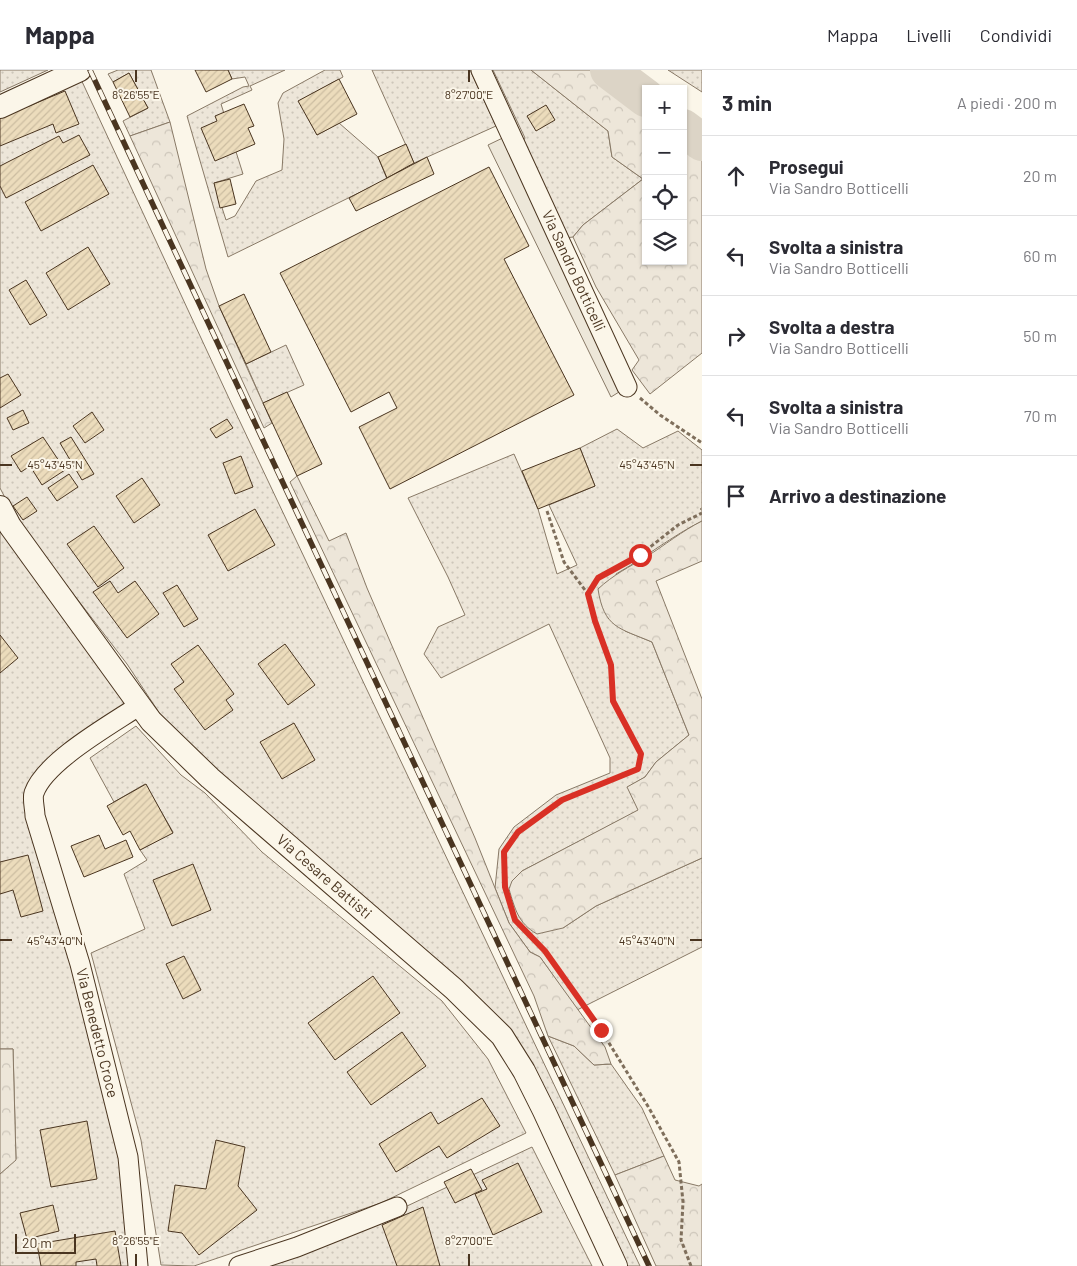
<!DOCTYPE html>
<html lang="it">
<head>
<meta charset="utf-8">
<style>
  :root { --surface:#fff; --page:#f7f7f7; --text:#2b2b33; --muted:#7c7c81; --line:#e1e1e2 }
  body { margin:0; font-family:Barlow,sans-serif; background:var(--page); color:var(--text) }
  .controls { position:absolute; right:15px; top:15px; display:grid; overflow:hidden; border-radius:0px; box-shadow:0 1px 4px #0004 }
  .controls button { width:45px; height:45px; display:grid; place-items:center; padding:0; border:0; border-bottom:1px solid var(--line); background:var(--surface); color:var(--text); font:25px sans-serif }
  .scale { position:absolute; left:15px; bottom:12px; width:61px; box-sizing:border-box; padding-left:5px; border:2px solid #4a3520; border-top:0; font-size:14px; line-height:18px; white-space:nowrap; color:#4a3520; -webkit-text-stroke:4px #fbf6e9; paint-order:stroke }
  .stop { position:absolute; width:15px; height:15px; margin:-11px; border:4px solid #d93025; border-radius:50%; background:#fff }
  .stop.end { background:#d93025; border-color:#fff; box-shadow:0 1px 5px #0008 }
  .list { margin:0; padding:0; list-style:none }
  h2 { display:flex; justify-content:space-between; align-items:center; height:65px; margin:0; padding:0 20px; font-size:21px }
  h2 small { font-size:16px; font-weight:400; color:var(--muted) }
  .list li { display:grid; grid-template-columns:32px 1fr auto; gap:15px; align-items:center; box-sizing:border-box; height:80px; padding:0 20px; border-top:1px solid var(--line) }
  .list b { display:block; font-size:19px; white-space:nowrap }
  .list p { margin:0; font-size:16px; white-space:nowrap; color:var(--muted) }
  .list em { font-size:16px; font-style:normal; color:var(--muted) }
  .icon { flex:none; width:28px; height:28px; fill:none; stroke:currentColor; stroke-width:2; stroke-linecap:round; stroke-linejoin:round }
  .map { position:relative; flex:none; width:702px; height:1196px; overflow:hidden }
  header { display:flex; align-items:center; gap:30px; box-sizing:border-box; height:70px; padding:0 25px; background:var(--surface); border-bottom:1px solid var(--line) }
  header strong { font-size:24px }
  nav { display:flex; gap:28px; margin-inline-start:auto; font-size:18px }
  main { display:flex }
  aside { flex:1; background:var(--surface) }
  .map>svg:first-child { display:block }
  .green { fill:url(#green-dots); stroke:#887966 }
  .forest { fill:url(#forest-crowns); stroke:#887966 }
  .parking { fill:#ede7d9; stroke:#887966 }
  .lines { fill:none; stroke-linecap:round; stroke-linejoin:round }
  .river { stroke:#dcd4c6; stroke-width:38 }
  .building { fill:url(#building-hatch); stroke:#4a3520 }
  .minor-casing { stroke:#4a3520; stroke-width:21 }
  .tertiary-casing { stroke:#4a3520; stroke-width:24 }
  .path { stroke:#7f6f5c; stroke-width:3; stroke-dasharray:4 2.5; stroke-linecap:butt }
  .minor { stroke:#fbf6e9; stroke-width:19 }
  .tertiary { stroke:#fbf6e9; stroke-width:22 }
  .rail-casing { stroke:#4a3520; stroke-width:5.5 }
  .rail { stroke:#fbf6e9; stroke-width:4; stroke-dasharray:11; stroke-linecap:butt }
  .route { stroke:#d93025; stroke-width:6 }
  .ticks { fill:none; stroke:#4a3520; stroke-width:2 }
  .labels { text-anchor:middle; stroke-width:4; stroke-linejoin:round; paint-order:stroke }
  .street-label { font-size:15px; fill:#4a3520; stroke:#fbf6e9 }
  .ticks-label { font-size:12px; text-anchor:middle; fill:#4a3520; stroke:#fbf6e9; stroke-width:4; stroke-linejoin:round; paint-order:stroke }
</style>
</head>
<body>
<header>
<strong>Mappa</strong>
<nav><a>Mappa</a><a>Livelli</a><a>Condividi</a></nav>
</header>
<main>
<div class="map">
<svg width="702" height="1196" viewBox="0 0 702 1196">
  <defs>
    <pattern id="green-dots" width="8" height="8" patternUnits="userSpaceOnUse" patternTransform="scale(1.25)"><rect width="8" height="8" fill="#ede6d9"/><path d="M2 2h.1M6 6h.1" fill="none" stroke="#cdc6ba" stroke-width="1.8" stroke-linecap="round"/></pattern>
    <pattern id="forest-crowns" width="20" height="18" patternUnits="userSpaceOnUse" patternTransform="scale(1.25)"><rect width="20" height="18" fill="#ede6d9"/><path d="M2 6a3 3 0 1 1 6 0M12 15a3 3 0 1 1 6 0" fill="none" stroke="#cdc6ba"/></pattern>
    <pattern id="building-hatch" width="6" height="6" patternUnits="userSpaceOnUse" patternTransform="scale(1.25)"><rect width="6" height="6" fill="#ecdcbc"/><path d="M-1 1l2-2M0 6l6-6M5 7l2-2" fill="none" stroke="#ccbda1"/></pattern>
  </defs>
  <rect width="100%" height="100%" fill="#fbf6e9"/>
  <!-- green -->
  <g class="green">
    <polygon points="0,0 48,0 0,22"/>
    <polygon points="118,0 151,0 170,52 130,66 123,51 148,38 129,3 113,12 108,4"/>
    <polygon points="228,0 285,0 250,16 252,20 221,34 243,104 214,113 226,150 235,146 256,111 282,100 284,69 278,33 283,23 325,0 340,0 343,7 299,31 317,65 339,53 378,87 387,109 228,187 187,46 243,17 249,16 245,7 232,9"/>
    <polygon points="372,0 470,0 496,56 414,93"/>
    <polygon points="493,0 531,0 608,61 612,87 643,109 583,155 573,167 565,168 522,73 525,68"/>
    <polygon points="668,0 702,0 702,22"/>
    <polygon points="79,5 233,337 640,1196 626,1196 533,996 200,687 160,644 127,594 16,449 0,418 0,41"/>
    <polygon points="286,275 304,315 263,333 246,294"/>
    <path d="M617,359l26,19 35,-17 24,19v58l-2,1 2,1v11c-30,15 -56,36 -86,53l9,57 27,11 37,93 -33,27 -11,15 -17,10 11,23 -117,61 41,57 33,-22 106,-48v89l-125,63 -37,-53 -10,-5 -21,-29 -14,-35 4,-39 15,-22 42,-32 54,-22v-15l-61,-134 -108,54 -17,-24 14,-27 27,-12 -17,-38 -40,-79 106,-44 24,55 19,65 20,-9 -28,-60 46,-19 -15,-38z"/>
    <polygon points="0,437 140,635 34,724 95,957 138,1196 0,1196 0,1104 16,1089 13,979 0,979"/>
    <polygon points="136,656 181,705 205,723 262,782 442,931 488,989 526,1063 381,1133 194,1196 161,1195 141,1070 91,883 145,859 124,804 147,790 140,780 173,762 145,714 114,732 90,688"/>
    <polygon points="548,966 574,976 594,995 611,994 642,1038 664,1086 615,1105"/>
    <polygon points="532,1077 592,1196 260,1196 333,1171"/>
  </g>
  <!-- forest -->
  <g class="forest">
    <polygon points="531,0 604,0 646,33 646,191 683,191 683,63 702,78 702,283 650,324 632,300 639,290 596,217 573,167 583,155 643,109 612,87 608,61"/>
    <polygon points="170,52 206,199 219,236 272,353 264,358 130,66"/>
    <polygon points="297,406 329,471 346,463 367,518 475,768 509,853 530,882 540,887 605,977 611,994 594,995 574,976 548,966 534,926 290,412"/>
    <path d="M702,451v40l-46,20 46,118v159l-106,48 -33,22 -26,6c-19,-11 -22,-25 -28,-45l3,-8 10,-10 116,-61 -11,-23 18,-10 11,-15 33,-27 -37,-93c-33,-14 -48,-14 -54,-53 15,-14 31,-22 48,-32 19,-12 36,-26 56,-36z"/>
    <polygon points="0,979 13,979 16,1090 0,1104"/>
    <polygon points="664,1086 675,1110 699,1116 702,1114 702,1196 656,1196 615,1105"/>
  </g>
  <!-- parking -->
  <polygon class="parking" points="511,64 627,317 611,327 488,75"/>
  <g class="lines">
    <!-- river -->
    <g class="river">
      <polyline points="609,0 646,28"/>
      <polyline points="683,58 702,72"/>
    </g>
  </g>
  <!-- building -->
  <g class="building">
    <polygon points="195,0 228,0 232,9 206,22"/>
    <polygon points="129,3 148,38 130,47 113,12"/>
    <polygon points="339,9 357,44 317,65 298,31"/>
    <polygon points="65,21 79,54 56,63 53,54 0,76 0,48"/>
    <polygon points="244,34 254,56 248,58 255,74 215,91 201,58 217,51 215,46"/>
    <polygon points="546,35 555,50 536,61 527,46"/>
    <polygon points="79,65 90,85 6,128 0,116 0,96 59,66 63,73"/>
    <polygon points="406,74 414,93 387,108 378,87"/>
    <polygon points="427,87 434,104 356,141 349,128"/>
    <polygon points="93,95 109,124 41,161 25,132"/>
    <polygon points="489,97 529,176 504,189 574,325 390,419 359,357 397,338 389,322 351,342 280,203"/>
    <polygon points="230,109 236,134 220,138 214,113"/>
    <polygon points="88,177 110,214 68,240 46,203"/>
    <polygon points="26,210 47,245 30,255 9,220"/>
    <polygon points="244,224 271,282 246,294 219,236"/>
    <polygon points="8,304 21,325 0,338 0,308"/>
    <polygon points="287,322 322,394 297,406 263,333"/>
    <polygon points="23,340 29,353 13,360 7,348"/>
    <polygon points="92,342 104,360 85,373 73,356"/>
    <polygon points="227,349 233,358 216,368 210,359"/>
    <polygon points="43,367 65,400 42,415 30,396 21,402 11,386"/>
    <polygon points="71,367 94,404 82,410 60,373"/>
    <polygon points="580,378 595,416 538,439 522,401"/>
    <polygon points="241,386 253,417 235,424 223,393"/>
    <polygon points="69,404 78,417 57,431 48,418"/>
    <polygon points="142,408 160,435 134,453 116,426"/>
    <polygon points="27,427 37,441 23,450 13,436"/>
    <polygon points="255,439 275,475 228,501 208,465"/>
    <polygon points="94,456 124,498 98,517 67,474"/>
    <polygon points="110,511 118,523 135,511 159,544 127,568 93,522"/>
    <polygon points="177,515 198,549 184,557 163,523"/>
    <polygon points="0,565 18,588 0,603"/>
    <polygon points="285,574 315,615 288,635 258,594"/>
    <polygon points="198,575 234,624 226,630 233,640 205,660 174,619 184,612 171,594"/>
    <polygon points="294,653 315,690 282,709 260,672"/>
    <polygon points="146,714 173,763 140,780 130,761 123,765 107,736"/>
    <polygon points="99,765 105,779 126,770 133,787 84,807 71,776"/>
    <polygon points="28,785 43,841 21,847 13,820 0,824 0,792"/>
    <polygon points="193,794 211,840 172,856 153,810"/>
    <polygon points="184,886 201,920 183,929 166,894"/>
    <polygon points="373,906 400,943 335,990 308,953"/>
    <polygon points="402,962 426,996 371,1035 347,1002"/>
    <polygon points="482,1028 500,1056 447,1088 439,1076 396,1102 379,1074 431,1042 438,1054"/>
    <polygon points="87,1051 97,1109 51,1117 40,1060"/>
    <polygon points="216,1070 245,1077 238,1116 257,1140 199,1185 182,1163 168,1161 175,1115 206,1119"/>
    <polygon points="518,1093 542,1142 493,1165 475,1124 487,1119 482,1110"/>
    <polygon points="471,1099 482,1120 455,1133 444,1112"/>
    <polygon points="53,1135 59,1161 27,1169 20,1143"/>
    <polygon points="423,1137 440,1196 397,1196 382,1155"/>
    <polygon points="115,1161 121,1196 97,1196 96,1189 76,1192 76,1196 41,1196 37,1174"/>
  </g>
  <g class="lines">
    <defs>
      <g id="minor">
        <path id="s1" d="M481,0l146,317"/>
        <path d="M138,1196l-10,-109 -48,-193 -45,-148c0,-7 -3,-17 -1,-23 11,-32 78,-69 106,-88"/>
        <polyline points="239,1196 297,1177 397,1137"/>
      </g>
      <g id="tertiary">
        <polyline points="0,37 80,0"/>
        <path id="s2" d="M0,437l10,19 141,195 59,57 244,211 48,47 22,35 20,40 72,155"/>
      </g>
    </defs>
    <!-- minor casing -->
    <use href="#minor" class="minor-casing"/>
    <!-- tertiary casing -->
    <use href="#tertiary" class="tertiary-casing"/>
    <!-- path -->
    <g class="path">
      <polyline points="640,328 660,345 702,373"/>
      <polyline points="547,441 564,492 588,524"/>
      <polyline points="691,1196 681,1170 683,1132 679,1092 649,1038 601,960 545,881 515,850 505,817 503,782 518,761 562,730 638,699 641,684 613,631 611,595 595,551 588,524 598,508 640,485 678,455 702,443"/>
    </g>
    <!-- minor -->
    <use href="#minor" class="minor"/>
    <!-- tertiary -->
    <use href="#tertiary" class="tertiary"/>
    <defs>
      <polyline id="rail" points="90,0 649,1196"/>
    </defs>
    <!-- rail casing -->
    <use href="#rail" class="rail-casing"/>
    <!-- rail -->
    <use href="#rail" class="rail"/>
  </g>
  <g class="lines">
    <!-- route -->
    <polyline class="route" points="601,960 545,881 515,850 505,817 504,782 518,762 562,730 638,699 641,684 613,631 611,595 595,551 588,524 598,508 640,485"/>
  </g>
  <!-- ticks -->
  <path class="ticks" d="M136,0v12M469,0v12M0,395h12M690,395h12M0,870h12M690,870h12M136,1184v12M469,1184v12"/>
  <g class="labels">
    <!-- street labels -->
    <g class="street-label">
      <text dy="5" stroke="none"><textPath href="#s1" startOffset="221">Via Sandro Botticelli</textPath></text>
      <text dy="5" stroke="none"><textPath href="#s2" startOffset="495">Via Cesare Battisti</textPath></text>
      <text transform="translate(97 963) rotate(76)" y="5">Via Benedetto Croce</text>
    </g>
  </g>
  <g class="ticks-label">
    <text x="136" y="29">8°26'55"E</text>
    <text x="469" y="29">8°27'00"E</text>
    <text x="55" y="399">45°43'45"N</text>
    <text x="647" y="399">45°43'45"N</text>
    <text x="55" y="875">45°43'40"N</text>
    <text x="647" y="875">45°43'40"N</text>
    <text x="136" y="1175">8°26'55"E</text>
    <text x="469" y="1175">8°27'00"E</text>
  </g>
</svg>
<div class="controls">
<button>+</button>
<button>−</button>
<button><svg class="icon" aria-label="locate" viewBox="0 0 24 24"><circle cx="12" cy="12" r="6"/><path d="M12 2v4M12 18v4M2 12h4M18 12h4"/></svg></button>
<button><svg class="icon" aria-label="layers" viewBox="0 0 24 24"><path d="M12 4l9 5-9 5-9-5zM3 14l9 5 9-5"/></svg></button>
</div>
<div class="scale">20 m</div>
<div class="stop" style="left:640px;top:485px"></div>
<div class="stop end" style="left:601px;top:960px"></div>
</div>
<aside>
<h2>3 min<small>A piedi · 200 m</small></h2>
<ul class="list">
<li><svg class="icon" aria-label="ahead" viewBox="0 0 24 24"><path d="M12 20V5M6 11l6-6 6 6"/></svg><div><b>Prosegui</b><p>Via Sandro Botticelli</p></div><em>20 m</em></li>
<li><svg class="icon" aria-label="left" viewBox="0 0 24 24"><path d="M17 20v-9H6M10 6l-5 5 5 5"/></svg><div><b>Svolta a sinistra</b><p>Via Sandro Botticelli</p></div><em>60 m</em></li>
<li><svg class="icon" aria-label="right" viewBox="0 0 24 24"><path d="M7 20v-9h11M14 6l5 5-5 5"/></svg><div><b>Svolta a destra</b><p>Via Sandro Botticelli</p></div><em>50 m</em></li>
<li><svg class="icon" aria-label="left" viewBox="0 0 24 24"><path d="M17 20v-9H6M10 6l-5 5 5 5"/></svg><div><b>Svolta a sinistra</b><p>Via Sandro Botticelli</p></div><em>70 m</em></li>
<li><svg class="icon" aria-label="arrive" viewBox="0 0 24 24"><path d="M6 21V4h12l-3 4 3 4H6"/></svg><div><b>Arrivo a destinazione</b></div></li>
</ul>
</aside>
</main>
</body>
</html>
